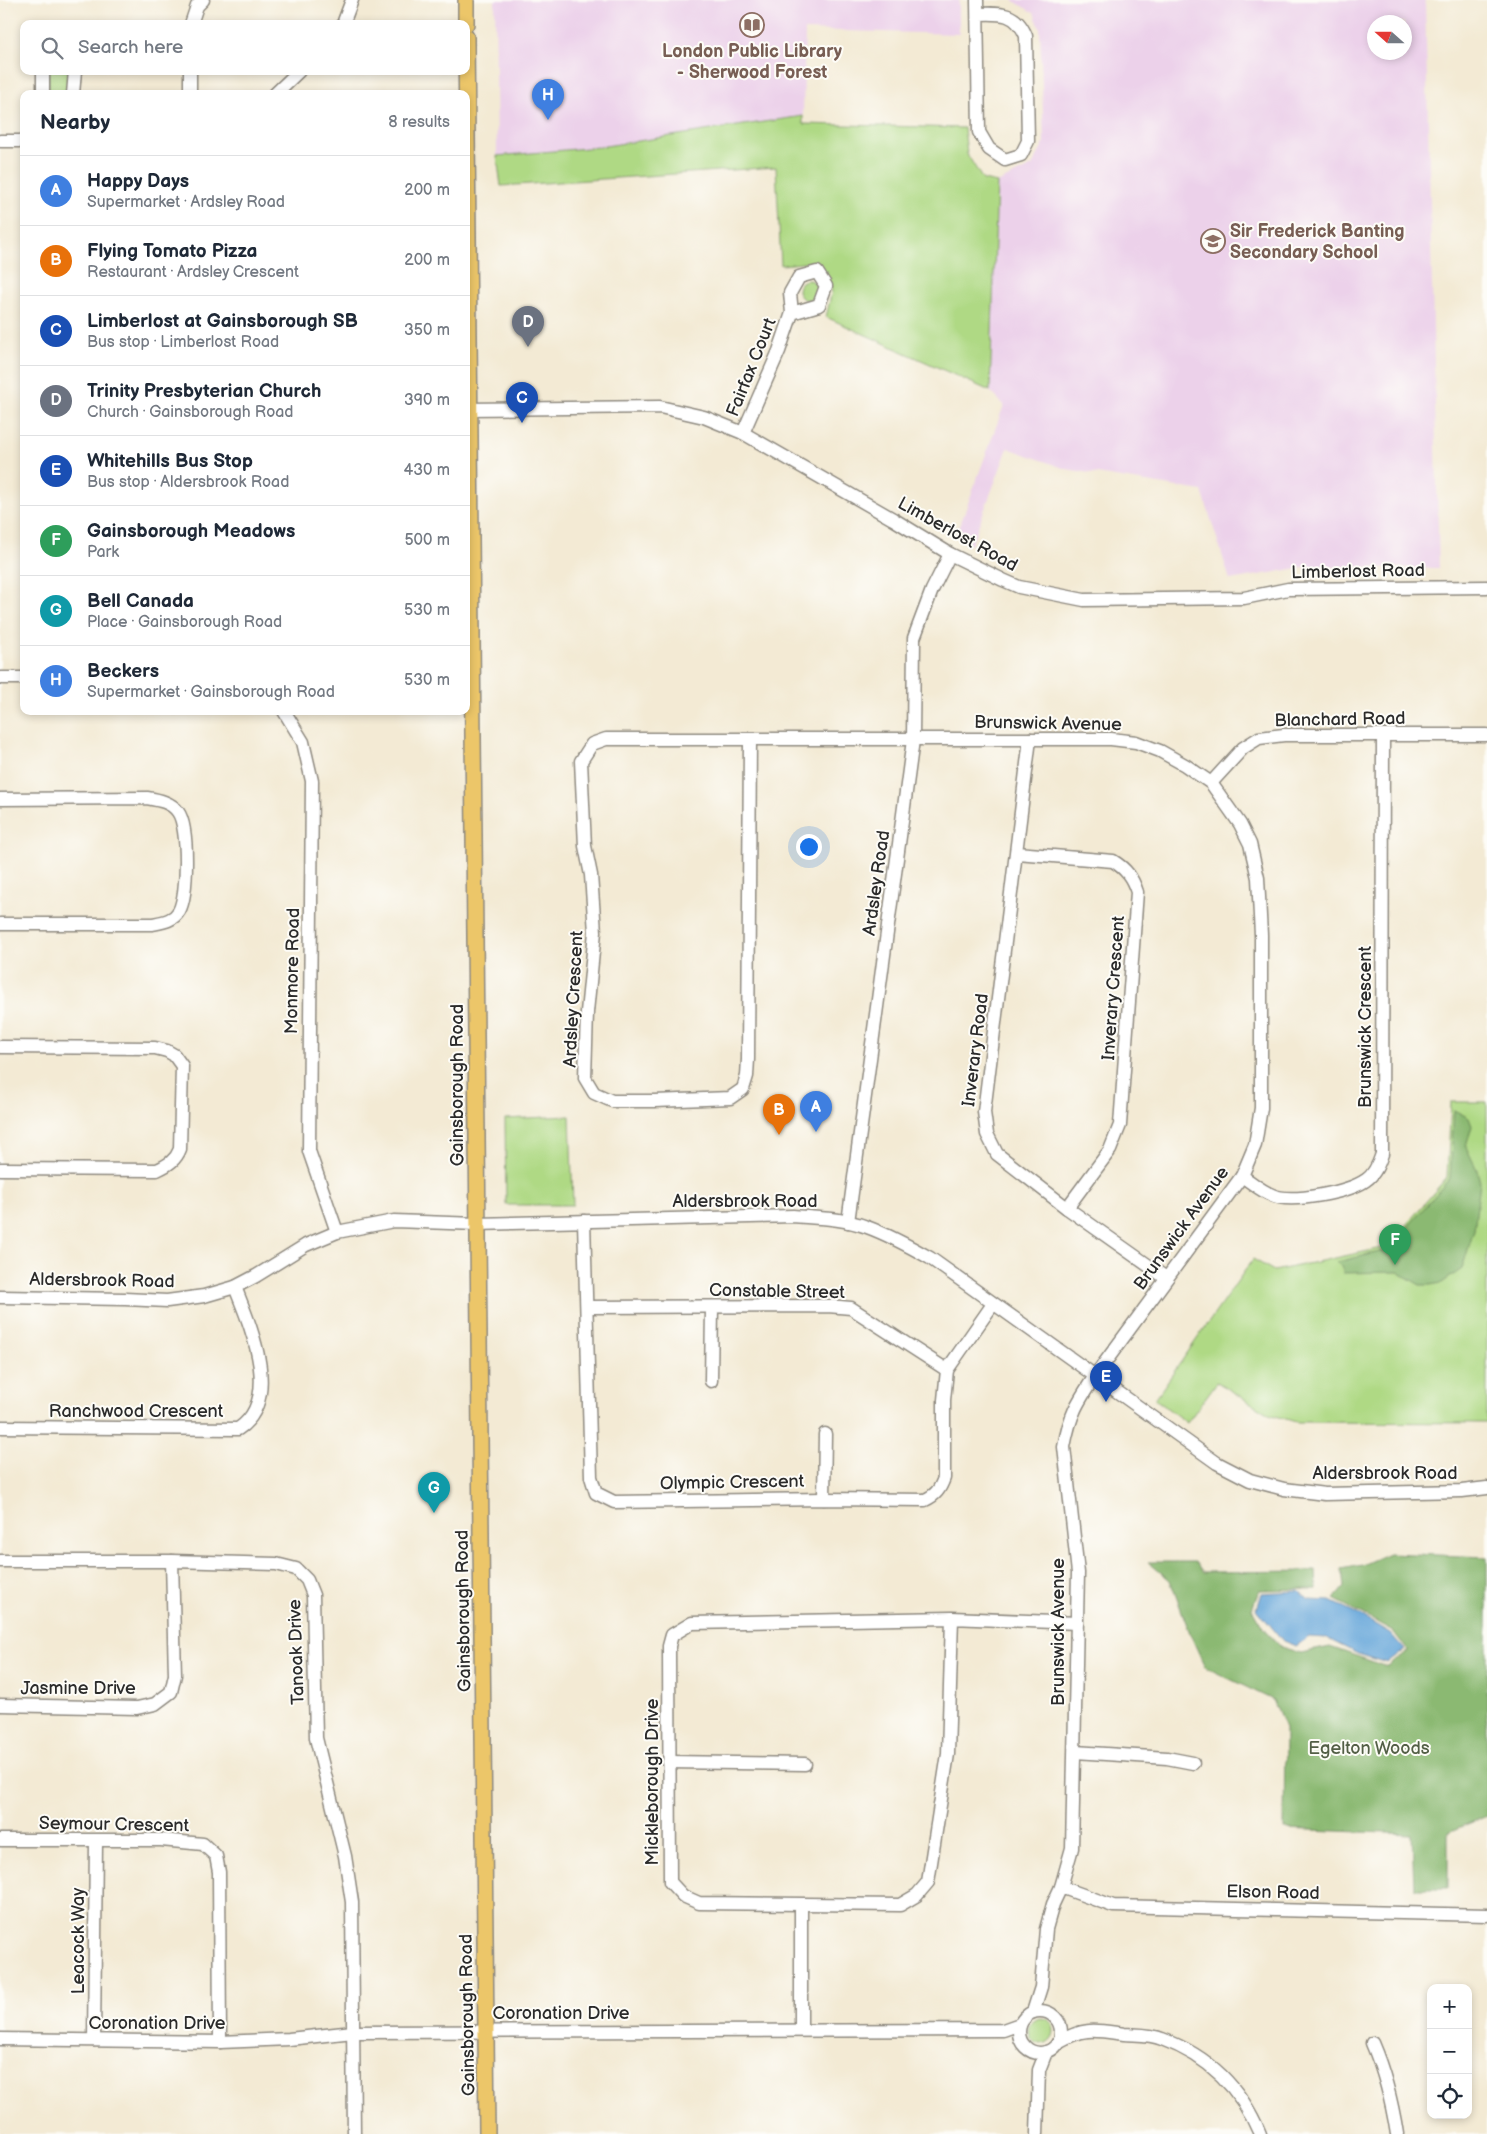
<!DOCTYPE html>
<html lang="en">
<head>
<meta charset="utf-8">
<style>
  :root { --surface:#fff; --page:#f6f6f7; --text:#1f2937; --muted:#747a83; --line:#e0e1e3; --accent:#c8321e }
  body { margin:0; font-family:"Balsamiq Sans",sans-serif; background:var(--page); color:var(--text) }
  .controls { position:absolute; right:15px; bottom:15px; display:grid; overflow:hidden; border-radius:10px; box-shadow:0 2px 8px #0003 }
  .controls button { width:45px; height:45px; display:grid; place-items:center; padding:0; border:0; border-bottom:1px solid var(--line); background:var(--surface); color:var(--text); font:25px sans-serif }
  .compass { position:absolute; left:1367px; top:15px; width:45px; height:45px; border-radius:50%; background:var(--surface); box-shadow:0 2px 8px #0003; rotate:291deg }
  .you { position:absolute; left:808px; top:846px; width:18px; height:18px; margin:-12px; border:4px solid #fff; border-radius:50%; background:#1a73e8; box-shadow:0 0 0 8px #1a73e833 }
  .badge { display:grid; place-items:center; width:32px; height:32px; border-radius:50%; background:var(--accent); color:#fff; font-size:16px; font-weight:700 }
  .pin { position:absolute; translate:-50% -41px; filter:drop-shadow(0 1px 2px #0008) }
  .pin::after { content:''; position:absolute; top:26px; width:18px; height:15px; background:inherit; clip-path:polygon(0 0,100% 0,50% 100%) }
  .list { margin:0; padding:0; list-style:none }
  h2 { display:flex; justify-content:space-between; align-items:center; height:65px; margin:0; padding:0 20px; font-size:21px }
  h2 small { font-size:16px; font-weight:400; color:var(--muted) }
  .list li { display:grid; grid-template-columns:32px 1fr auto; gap:15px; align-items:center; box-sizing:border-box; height:70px; padding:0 20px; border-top:1px solid var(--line) }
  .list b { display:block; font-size:19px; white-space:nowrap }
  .list p { margin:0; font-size:16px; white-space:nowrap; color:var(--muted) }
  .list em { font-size:16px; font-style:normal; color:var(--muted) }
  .icon { flex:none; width:28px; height:28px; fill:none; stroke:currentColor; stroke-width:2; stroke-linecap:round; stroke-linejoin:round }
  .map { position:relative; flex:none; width:1487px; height:2134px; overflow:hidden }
  .search { position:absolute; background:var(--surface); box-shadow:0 2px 8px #0003; left:20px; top:20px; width:450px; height:55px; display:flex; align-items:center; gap:12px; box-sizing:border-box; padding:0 18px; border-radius:10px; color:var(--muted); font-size:19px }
  .panel { position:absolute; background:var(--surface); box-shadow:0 2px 8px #0003; left:20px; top:90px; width:450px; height:625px; border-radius:10px }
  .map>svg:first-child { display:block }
  .built { fill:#ecd1ea; fill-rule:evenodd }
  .green { fill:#afd984; stroke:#6d8258 }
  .forest { fill:#8bb972; stroke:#5b724e }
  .water { fill:#68a7da; stroke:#4a6982 }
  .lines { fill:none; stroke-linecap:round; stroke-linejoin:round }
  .minor-casing { stroke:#8f8a80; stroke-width:15 }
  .major-casing { stroke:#8f8a80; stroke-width:18 }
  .minor { stroke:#fff; stroke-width:12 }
  .major { stroke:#ecc669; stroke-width:15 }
  .labels { text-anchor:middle; stroke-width:4; stroke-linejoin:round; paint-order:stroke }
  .education-label { font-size:18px; font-weight:bold; fill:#785e54; stroke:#fdfcf7 }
  .street-label { font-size:18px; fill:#2b2b2b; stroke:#fdfcf7 }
  .park-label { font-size:18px; fill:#535f46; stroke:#fdfcf7 }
</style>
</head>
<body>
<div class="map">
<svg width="1487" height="2134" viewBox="0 0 1487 2134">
  <rect width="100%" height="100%" fill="#fdfcf7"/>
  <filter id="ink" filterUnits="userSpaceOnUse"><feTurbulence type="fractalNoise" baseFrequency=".02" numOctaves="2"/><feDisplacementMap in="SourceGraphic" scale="10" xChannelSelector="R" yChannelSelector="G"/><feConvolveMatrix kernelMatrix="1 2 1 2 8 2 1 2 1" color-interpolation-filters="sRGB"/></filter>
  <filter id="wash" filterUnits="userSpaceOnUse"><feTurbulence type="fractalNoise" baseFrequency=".0096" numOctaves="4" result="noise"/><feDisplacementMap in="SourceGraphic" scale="20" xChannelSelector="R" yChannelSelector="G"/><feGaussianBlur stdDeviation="1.12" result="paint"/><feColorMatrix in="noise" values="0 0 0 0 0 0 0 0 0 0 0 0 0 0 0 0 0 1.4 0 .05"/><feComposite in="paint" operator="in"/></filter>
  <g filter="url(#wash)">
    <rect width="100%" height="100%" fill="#f3ead4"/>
    <!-- built -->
    <g class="built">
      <polygon points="495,0 959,0 959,34 805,30 803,116 599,147 497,156"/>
      <path d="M1012,0h413l14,568 -135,-1 -74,13 -28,-89 -136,-22 -58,-21 -37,97 -15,-9 48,-131 -14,-14 7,-208 35,-17 12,-22 -4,-116 -6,-15zM1374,22h30v30h-30z"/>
    </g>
    <!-- green -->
    <g class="green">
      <polygon points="48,71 69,71 67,94 49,94"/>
      <polygon points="803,116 803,124 964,128 967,154 983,180 997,183 990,391 826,317 832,291 815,262 781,265 776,167 501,186 497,156 599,147"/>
      <circle cx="808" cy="290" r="10"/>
      <polygon points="1451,1102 1487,1102 1487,1423 1296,1422 1269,1414 1217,1382 1187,1423 1155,1399 1253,1259 1274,1271 1387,1247 1447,1177"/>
      <polygon points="570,1116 573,1205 506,1205 505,1119"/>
      <circle cx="1041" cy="2031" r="13"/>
    </g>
    <!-- forest -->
    <g class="forest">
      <polygon points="1454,1110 1469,1118 1472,1126 1466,1147 1477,1170 1480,1182 1474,1230 1462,1269 1442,1283 1430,1285 1420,1285 1398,1272 1343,1273 1343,1269 1337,1262 1388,1250 1450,1178"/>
      <polygon points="1389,1553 1487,1557 1487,1816 1448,1832 1448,1888 1414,1888 1412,1834 1284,1829 1285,1728 1273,1700 1205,1667 1191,1636 1170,1580 1148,1562 1195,1562 1203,1572 1316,1571 1317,1589 1259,1590 1252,1609 1264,1629 1281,1647 1301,1653 1330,1647 1388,1667 1408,1651 1393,1631 1334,1599 1344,1587 1342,1569 1362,1565"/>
    </g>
    <!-- water -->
    <polygon class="water" points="1299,1591 1309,1600 1331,1601 1354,1612 1390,1633 1405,1650 1388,1663 1358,1654 1326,1638 1309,1637 1296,1646 1283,1641 1257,1609 1262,1593"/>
  </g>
  <g filter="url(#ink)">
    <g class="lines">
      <defs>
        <g id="minor">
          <path d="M977,0l2,132 10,17 16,11 16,-5 7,-14 -2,-105c-10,-24 -25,-23 -48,-22"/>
          <polyline points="191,24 197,6 203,0"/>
          <polyline points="343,24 352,0"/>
          <polyline points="43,94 43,71"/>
          <polyline points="73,94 75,71"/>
          <polyline points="190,94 190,71"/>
          <polyline points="275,94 299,71"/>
          <polyline points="0,141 24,141"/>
          <polyline points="466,409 660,407 704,417 743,433 893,519 950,554 1003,580 1019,587 1084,600 1244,598 1288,589 1487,587"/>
          <polyline points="743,433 779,351 792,313 819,305 826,286 817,272 799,277 790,293 792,313"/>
          <polyline points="0,678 24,678"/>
          <polyline points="284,711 303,742 312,781 309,1151 337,1232"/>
          <path d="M750,739l-2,320 -1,17 -4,13 -13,9 -75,3h-43l-18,-8 -9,-15 2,-66 8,-80 -4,-57 -6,-29 -4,-85 11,-17 14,-5c168,0 337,0 505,0l25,3 24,9 25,14 26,18 29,41 10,20 8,34 3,57v173l-6,37 -13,31 -147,200c-18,27 -25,38 -31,71l14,126 -6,275 -11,39 -8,17 -7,25 -5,58 -8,25"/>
          <polyline points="1030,739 984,1112 987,1134 997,1154 1067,1208 1166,1278"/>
          <polyline points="1211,783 1243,748 1259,738 1284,735 1487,735"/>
          <path d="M0,799l147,-1c12,2 24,4 31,14 11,15 10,83 1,99 -6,10 -16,11 -27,13h-152"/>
          <path d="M1017,853l96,8c13,8 19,16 24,31l-17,233 -10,25 -43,58"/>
          <path d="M0,1047l155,1 12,3 7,4 8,11 -2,83c-4,11 -12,16 -23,21l-157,-1"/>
          <path d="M1242,1176c9,6 19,15 30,19 19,9 77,-3 94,-15 9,-6 13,-17 16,-26l1,-418"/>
          <path d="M584,1221l7,256 5,16 18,9 210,-3 101,1c11,-5 15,-11 19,-22v-78l3,-30 46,-66"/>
          <polyline points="848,1222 913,740 914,638 932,590 950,554"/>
          <path d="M0,1297l125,2 42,2 37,-5 31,-9 21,-11 50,-31 31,-13 57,-11 83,3 316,-8c24,2 50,2 74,11 22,8 42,19 63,31l287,205 33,17 34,9 41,5 137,-3 25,-3"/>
          <polyline points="588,1307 828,1306 851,1308 947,1370"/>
          <polyline points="711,1381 712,1308"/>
          <path d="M0,1427l238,2c45,-30 12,-104 -3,-142"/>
          <polyline points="824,1499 825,1434"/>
          <polyline points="0,1561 172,1561 276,1564 296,1569 307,1580 313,1595 316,1738 345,1856 352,1902 354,2134"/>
          <polyline points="952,1618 692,1623 672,1635 669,1646 670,1882 683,1896 699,1903 900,1905 917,1895 928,1882 948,1754 952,1618 1077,1623"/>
          <polyline points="0,1705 137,1708 155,1704 171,1692 175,1675 172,1561"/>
          <polyline points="1075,1752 1167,1758 1193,1763"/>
          <polyline points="669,1762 805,1764"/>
          <polyline points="0,1840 161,1840 203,1844 216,1856 219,1872 220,2042"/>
          <polyline points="1061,1887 1113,1906 1487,1915"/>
          <polyline points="801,1905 801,2030"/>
          <circle cx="1040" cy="2032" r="21"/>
          <polyline points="0,2039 220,2042 289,2039 353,2032 1003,2030 1020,2024"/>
          <polyline points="94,2040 96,1842"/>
          <path d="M1058,2042c27,-15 36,-12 66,-8 12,1 27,0 38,5 47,17 79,49 98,95"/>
          <path d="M1372,2043c13,30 20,59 25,91"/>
          <polyline points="1037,2134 1039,2070 1046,2052"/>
        </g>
        <g id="major">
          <polyline points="466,0 466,24"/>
          <polyline points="466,37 487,2134"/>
        </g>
      </defs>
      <!-- minor casing -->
      <use href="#minor" class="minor-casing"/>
      <!-- major casing -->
      <use href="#major" class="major-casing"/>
      <!-- minor -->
      <use href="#minor" class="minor"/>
      <!-- major -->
      <use href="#major" class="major"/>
    </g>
  </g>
  <!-- icons -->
  <defs>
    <symbol id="library-ring" viewBox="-11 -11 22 22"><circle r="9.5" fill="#fdfcf7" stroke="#8d6e63" stroke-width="1.5"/><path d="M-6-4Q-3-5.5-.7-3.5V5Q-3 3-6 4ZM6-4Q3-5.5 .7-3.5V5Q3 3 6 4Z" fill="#8d6e63"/></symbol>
    <symbol id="school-ring" viewBox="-11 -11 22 22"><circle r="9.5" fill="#fdfcf7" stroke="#8d6e63" stroke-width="1.5"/><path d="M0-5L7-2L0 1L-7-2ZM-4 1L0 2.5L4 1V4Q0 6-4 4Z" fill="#8d6e63"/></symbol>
  </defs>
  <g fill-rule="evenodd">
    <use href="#library-ring" x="738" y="11" width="28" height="28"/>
    <use href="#school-ring" x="1199" y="227" width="28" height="28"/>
  </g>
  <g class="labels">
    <!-- education labels -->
    <g class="education-label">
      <text x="752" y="57">London Public Library<tspan x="752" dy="21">- Sherwood Forest</tspan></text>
      <text x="1230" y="237" text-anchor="start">Sir Frederick Banting<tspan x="1230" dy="21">Secondary School</tspan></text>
    </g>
    <!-- street labels -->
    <g class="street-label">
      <text transform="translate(751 367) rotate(-68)" y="6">Fairfax Court</text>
      <text transform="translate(958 534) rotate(29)" y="6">Limberlost Road</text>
      <text transform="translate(1358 571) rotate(-1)" y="6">Limberlost Road</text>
      <text transform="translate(1340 719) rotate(-1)" y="6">Blanchard Road</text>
      <text transform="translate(1048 723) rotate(1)" y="6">Brunswick Avenue</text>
      <text transform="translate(876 883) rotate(-82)" y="6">Ardsley Road</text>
      <text transform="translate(292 971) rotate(-89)" y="6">Monmore Road</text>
      <text transform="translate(1113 988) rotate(-86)" y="6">Inverary Crescent</text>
      <text transform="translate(573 999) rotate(-87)" y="6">Ardsley Crescent</text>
      <text transform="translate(1365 1027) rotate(-90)" y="6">Brunswick Crescent</text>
      <text transform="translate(975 1050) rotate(-83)" y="6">Inverary Road</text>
      <text transform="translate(457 1085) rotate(-90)" y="6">Gainsborough Road</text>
      <text x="745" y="1207">Aldersbrook Road</text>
      <text transform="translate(1181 1228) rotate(-54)" y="6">Brunswick Avenue</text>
      <text transform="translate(102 1280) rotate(1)" y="6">Aldersbrook Road</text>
      <text transform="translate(777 1291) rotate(1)" y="6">Constable Street</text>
      <text x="136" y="1417">Ranchwood Crescent</text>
      <text x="1385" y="1479">Aldersbrook Road</text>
      <text transform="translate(732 1482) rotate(-1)" y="6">Olympic Crescent</text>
      <text transform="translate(463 1611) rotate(-91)" y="6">Gainsborough Road</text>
      <text transform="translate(1058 1632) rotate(-90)" y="6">Brunswick Avenue</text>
      <text transform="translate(296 1652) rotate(-92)" y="6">Tanoak Drive</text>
      <text x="78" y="1694">Jasmine Drive</text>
      <text transform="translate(652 1782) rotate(-90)" y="6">Mickleborough Drive</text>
      <text transform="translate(114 1824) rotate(1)" y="6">Seymour Crescent</text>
      <text transform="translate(1273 1892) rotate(1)" y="6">Elson Road</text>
      <text transform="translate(78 1941) rotate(-90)" y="6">Leacock Way</text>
      <text x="561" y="2019">Coronation Drive</text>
      <text transform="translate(467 2015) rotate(-91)" y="6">Gainsborough Road</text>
      <text x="157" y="2029">Coronation Drive</text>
    </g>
    <!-- park labels -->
    <g class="park-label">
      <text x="1369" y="1754">Egelton Woods</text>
    </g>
  </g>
</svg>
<div class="controls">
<button>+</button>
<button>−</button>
<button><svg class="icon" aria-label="locate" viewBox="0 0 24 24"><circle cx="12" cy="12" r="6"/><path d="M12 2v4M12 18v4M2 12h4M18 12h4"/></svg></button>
</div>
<svg class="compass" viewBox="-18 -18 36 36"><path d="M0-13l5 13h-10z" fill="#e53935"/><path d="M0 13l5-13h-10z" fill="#747a83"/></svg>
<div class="you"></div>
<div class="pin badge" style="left:816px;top:1132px;background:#3f7fe0">A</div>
<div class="pin badge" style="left:779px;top:1135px;background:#e8710a">B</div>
<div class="pin badge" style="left:522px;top:423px;background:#1a4fb4">C</div>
<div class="pin badge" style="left:528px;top:347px;background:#6b7280">D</div>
<div class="pin badge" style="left:1106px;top:1402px;background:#1a4fb4">E</div>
<div class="pin badge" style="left:1395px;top:1265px;background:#2e9e5b">F</div>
<div class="pin badge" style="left:434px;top:1513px;background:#0f9aa8">G</div>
<div class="pin badge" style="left:548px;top:120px;background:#3f7fe0">H</div>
<div class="search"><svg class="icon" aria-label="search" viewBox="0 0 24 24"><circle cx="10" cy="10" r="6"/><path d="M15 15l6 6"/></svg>Search here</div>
<section class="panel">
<h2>Nearby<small>8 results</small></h2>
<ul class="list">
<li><span class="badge" style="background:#3f7fe0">A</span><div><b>Happy Days</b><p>Supermarket · Ardsley Road</p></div><em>200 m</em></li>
<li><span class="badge" style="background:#e8710a">B</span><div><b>Flying Tomato Pizza</b><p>Restaurant · Ardsley Crescent</p></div><em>200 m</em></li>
<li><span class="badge" style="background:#1a4fb4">C</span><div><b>Limberlost at Gainsborough SB</b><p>Bus stop · Limberlost Road</p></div><em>350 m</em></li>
<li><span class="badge" style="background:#6b7280">D</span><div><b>Trinity Presbyterian Church</b><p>Church · Gainsborough Road</p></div><em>390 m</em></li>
<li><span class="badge" style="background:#1a4fb4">E</span><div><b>Whitehills Bus Stop</b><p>Bus stop · Aldersbrook Road</p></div><em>430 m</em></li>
<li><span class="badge" style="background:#2e9e5b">F</span><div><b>Gainsborough Meadows</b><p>Park</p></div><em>500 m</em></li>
<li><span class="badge" style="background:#0f9aa8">G</span><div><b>Bell Canada</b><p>Place · Gainsborough Road</p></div><em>530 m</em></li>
<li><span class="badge" style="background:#3f7fe0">H</span><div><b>Beckers</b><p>Supermarket · Gainsborough Road</p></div><em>530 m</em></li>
</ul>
</section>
</div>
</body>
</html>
